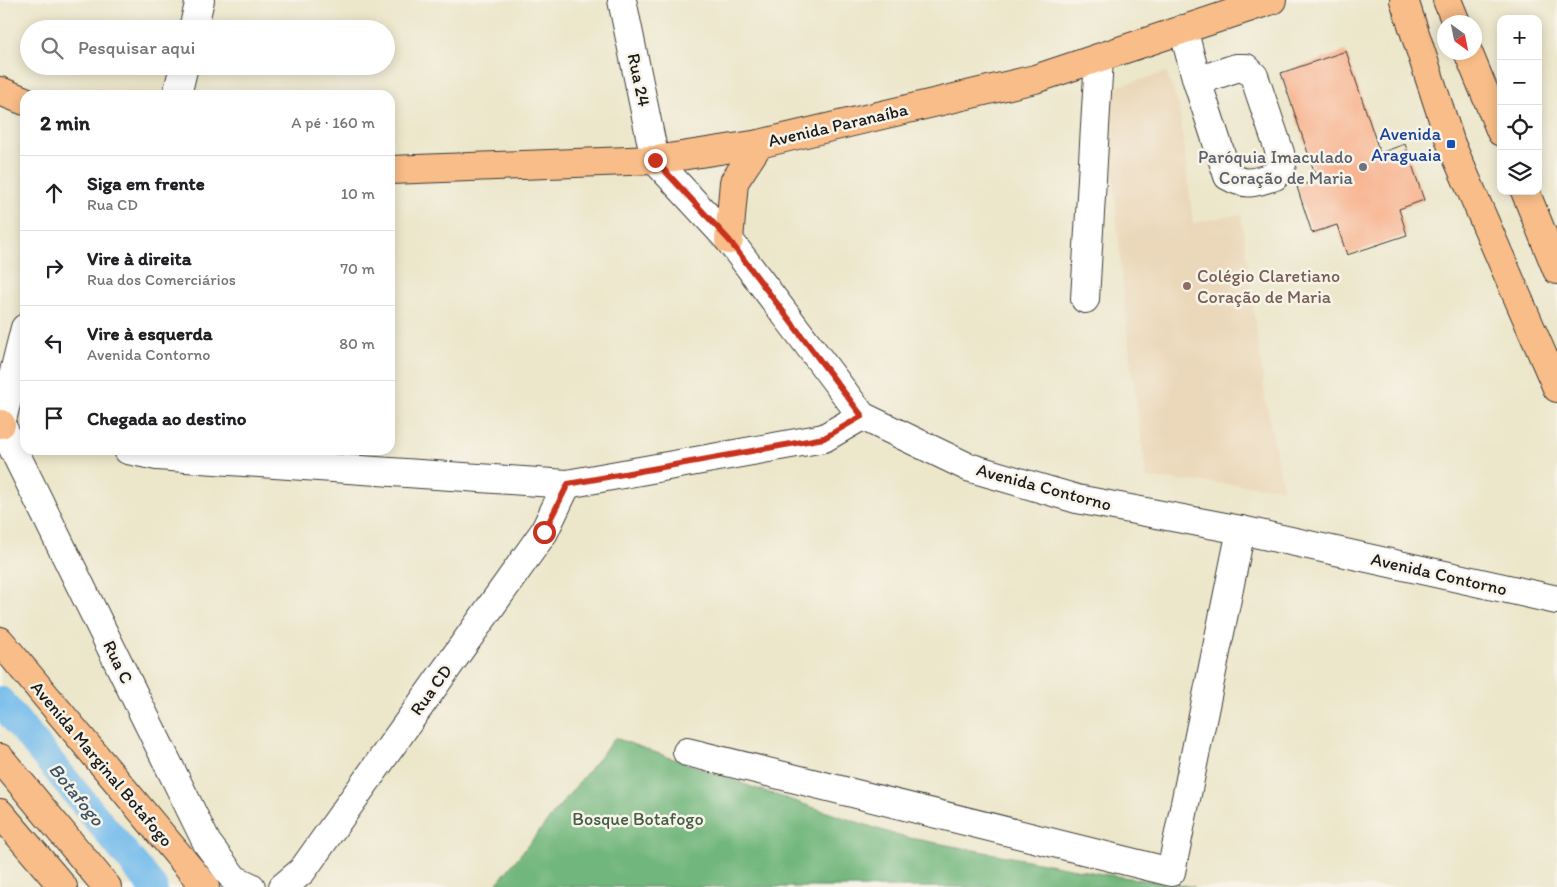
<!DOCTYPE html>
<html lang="pt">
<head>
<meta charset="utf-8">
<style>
  :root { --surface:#fff; --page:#f6f6f6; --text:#202124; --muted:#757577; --line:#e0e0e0 }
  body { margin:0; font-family:Itim,sans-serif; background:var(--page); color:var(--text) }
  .controls { position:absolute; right:15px; top:15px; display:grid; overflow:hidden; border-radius:10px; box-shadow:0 2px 12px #0003 }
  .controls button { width:45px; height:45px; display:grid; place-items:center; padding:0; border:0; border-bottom:1px solid var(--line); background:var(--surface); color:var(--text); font:25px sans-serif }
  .compass { position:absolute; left:1437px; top:15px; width:45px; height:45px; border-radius:50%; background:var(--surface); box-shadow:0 2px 12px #0003; rotate:147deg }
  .stop { position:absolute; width:15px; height:15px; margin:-11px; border:4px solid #c8321e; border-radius:50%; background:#fff }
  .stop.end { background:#c8321e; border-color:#fff; box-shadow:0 1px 5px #0008 }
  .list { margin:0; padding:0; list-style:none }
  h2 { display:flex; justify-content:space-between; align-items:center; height:65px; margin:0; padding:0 20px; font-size:21px }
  h2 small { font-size:16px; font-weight:400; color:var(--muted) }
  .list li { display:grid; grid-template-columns:32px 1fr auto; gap:15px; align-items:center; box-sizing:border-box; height:75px; padding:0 20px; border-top:1px solid var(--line) }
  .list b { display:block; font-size:19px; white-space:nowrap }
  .list p { margin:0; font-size:16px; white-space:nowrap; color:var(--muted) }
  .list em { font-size:16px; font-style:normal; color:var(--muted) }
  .icon { flex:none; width:28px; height:28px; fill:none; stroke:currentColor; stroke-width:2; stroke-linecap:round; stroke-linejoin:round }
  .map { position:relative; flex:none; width:1557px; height:887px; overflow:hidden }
  .search { position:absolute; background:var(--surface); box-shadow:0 2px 12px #0003; left:20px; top:20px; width:375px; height:55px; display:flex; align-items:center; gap:12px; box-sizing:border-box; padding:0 18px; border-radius:28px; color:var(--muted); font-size:19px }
  .panel { position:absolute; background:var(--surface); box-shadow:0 2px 12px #0003; left:20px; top:90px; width:375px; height:365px; border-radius:15px }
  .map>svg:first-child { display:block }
  .built { fill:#ebd8ba }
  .forest { fill:#71b67b; stroke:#46694c }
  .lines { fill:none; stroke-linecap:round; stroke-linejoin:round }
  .canal { stroke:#74bcec; stroke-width:29 }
  .building { fill:#f8ae88 }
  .minor-casing { stroke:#3b3a36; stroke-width:30 }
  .major-casing { stroke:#3b3a36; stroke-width:30 }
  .minor { stroke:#fff; stroke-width:28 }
  .major { stroke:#f8bd88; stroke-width:28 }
  .route { stroke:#c8321e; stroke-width:6 }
  .transit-dot { fill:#1a4fb4; stroke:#f7f3e8; stroke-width:2 }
  .worship-dot { fill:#6b7280; stroke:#f7f3e8; stroke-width:2 }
  .education-dot { fill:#8d6e63; stroke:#f7f3e8; stroke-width:2 }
  .labels { text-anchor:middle; stroke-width:5; stroke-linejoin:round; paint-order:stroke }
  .street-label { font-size:18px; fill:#1c1c1c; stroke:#f7f3e8 }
  .transit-label { font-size:18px; fill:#164399; stroke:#f7f3e8; text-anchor:end }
  .worship-label { font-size:18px; fill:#5b616d; stroke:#f7f3e8; text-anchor:end }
  .education-label { font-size:18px; fill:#785e54; stroke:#f7f3e8; text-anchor:start }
  .park-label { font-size:18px; fill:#435d45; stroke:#f7f3e8 }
  .water-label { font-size:19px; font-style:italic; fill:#3b5465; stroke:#f7f3e8 }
</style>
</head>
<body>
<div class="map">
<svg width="1557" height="887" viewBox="0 0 1557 887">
  <rect width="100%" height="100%" fill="#f7f3e8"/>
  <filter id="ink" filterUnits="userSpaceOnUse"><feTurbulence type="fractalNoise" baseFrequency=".02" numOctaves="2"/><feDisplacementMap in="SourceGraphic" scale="10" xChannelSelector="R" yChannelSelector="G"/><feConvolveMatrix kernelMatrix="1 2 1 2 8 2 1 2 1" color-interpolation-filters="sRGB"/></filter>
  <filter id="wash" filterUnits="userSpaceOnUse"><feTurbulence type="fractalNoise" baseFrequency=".0096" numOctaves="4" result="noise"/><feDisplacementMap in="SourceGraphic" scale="20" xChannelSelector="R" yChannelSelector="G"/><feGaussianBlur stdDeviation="1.12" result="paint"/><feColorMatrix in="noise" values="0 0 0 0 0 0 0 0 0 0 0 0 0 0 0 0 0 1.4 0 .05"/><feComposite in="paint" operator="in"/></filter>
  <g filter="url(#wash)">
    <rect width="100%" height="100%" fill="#ece6ca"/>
    <!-- built -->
    <polygon class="built" points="1166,72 1179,107 1193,223 1241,214 1265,396 1283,488 1147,478 1129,350 1105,90"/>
    <!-- forest -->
    <polygon class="forest" points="615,738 755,788 899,836 1102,874 1194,887 494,887"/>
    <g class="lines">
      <!-- canal -->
      <polyline class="canal" points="0,701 153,887"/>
    </g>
    <g id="blocks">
      <!-- building -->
      <polygon class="building" points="1346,51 1380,153 1405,144 1424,200 1399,209 1407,235 1347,255 1337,225 1312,233 1297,187 1317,180 1281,73"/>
    </g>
  </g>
  <g filter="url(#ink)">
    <use href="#blocks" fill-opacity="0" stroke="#3b3a36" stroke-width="1"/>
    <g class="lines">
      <defs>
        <g id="minor">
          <polyline points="622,0 655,160 729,240 862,416 968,467 1077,499 1241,530 1557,600"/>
          <polyline points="193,29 200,0"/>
          <path d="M1183,29l14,52 31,95c19,11 27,6 47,0l7,-12 -2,-11 -26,-77 -8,-8h-10l-39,13"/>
          <polyline points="177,95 184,66"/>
          <polyline points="1085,299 1099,58"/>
          <polyline points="1,424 207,843 234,879 251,887"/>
          <polyline points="1,424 25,328"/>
          <polyline points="128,450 157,456 567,484 824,438 862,416"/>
          <polyline points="687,752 1171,872 1241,530"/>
          <polyline points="283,887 302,871 544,532 567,484"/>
        </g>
        <g id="major">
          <polyline points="1404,0 1451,144 1557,388"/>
          <polyline points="1447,0 1456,22"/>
          <polyline points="1468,52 1501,132"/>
          <polyline points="0,91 25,101"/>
          <polyline points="390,170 655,160 759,144 1035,79 1272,0"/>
          <polyline points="1525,191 1557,270"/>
          <polyline points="729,240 734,182 759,144"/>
          <polyline points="0,424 1,424"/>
          <polyline points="0,641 205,887"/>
          <polyline points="0,758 107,887"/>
          <polyline points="0,813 63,887"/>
        </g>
      </defs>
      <!-- minor casing -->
      <use href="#minor" class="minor-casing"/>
      <!-- major casing -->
      <use href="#major" class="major-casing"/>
      <!-- minor -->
      <use href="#minor" class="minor"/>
      <!-- major -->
      <use href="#major" class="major"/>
    </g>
  </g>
  <g class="lines" filter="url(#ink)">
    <!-- route -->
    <polyline class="route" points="544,532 568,484 824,438 862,416 729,240 655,160"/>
  </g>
  <!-- markers -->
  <rect class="transit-dot" x="1446" y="139" width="10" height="10" rx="2.5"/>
  <circle class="worship-dot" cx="1363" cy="167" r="5"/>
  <circle class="education-dot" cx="1187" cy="286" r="5"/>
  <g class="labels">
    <!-- street labels -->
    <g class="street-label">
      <text transform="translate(639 80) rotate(78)" y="6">Rua 24</text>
      <text transform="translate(838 125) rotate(-13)" y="6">Avenida Paranaíba</text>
      <text transform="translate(1044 487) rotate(15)" y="6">Avenida Contorno</text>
      <text transform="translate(1439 574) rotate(13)" y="6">Avenida Contorno</text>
      <text transform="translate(118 662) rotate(64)" y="6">Rua C</text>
      <text transform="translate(431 690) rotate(-54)" y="6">Rua CD</text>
      <text transform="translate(102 764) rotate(50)" y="6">Avenida Marginal Botafogo</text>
    </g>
    <!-- transit labels -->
    <g class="transit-label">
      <text x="1441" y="140">Avenida<tspan x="1441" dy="21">Araguaia</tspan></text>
    </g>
    <!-- worship labels -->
    <g class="worship-label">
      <text x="1353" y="163">Paróquia Imaculado<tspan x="1353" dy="21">Coração de Maria</tspan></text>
    </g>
    <!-- education labels -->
    <g class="education-label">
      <text x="1197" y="282">Colégio Claretiano<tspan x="1197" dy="21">Coração de Maria</tspan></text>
    </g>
    <!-- park labels -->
    <g class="park-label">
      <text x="638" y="825">Bosque Botafogo</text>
    </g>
    <!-- water labels -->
    <g class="water-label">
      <text transform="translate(77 794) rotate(51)" y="7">Botafogo</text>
    </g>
  </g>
</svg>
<div class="controls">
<button>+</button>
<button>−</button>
<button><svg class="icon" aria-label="locate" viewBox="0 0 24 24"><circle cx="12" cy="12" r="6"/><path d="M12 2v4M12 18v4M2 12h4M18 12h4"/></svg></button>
<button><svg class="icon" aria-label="layers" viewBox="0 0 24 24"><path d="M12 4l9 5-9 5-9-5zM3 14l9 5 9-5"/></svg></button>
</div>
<svg class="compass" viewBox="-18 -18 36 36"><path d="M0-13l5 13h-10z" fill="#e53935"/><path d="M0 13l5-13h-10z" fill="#757577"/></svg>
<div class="stop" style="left:544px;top:532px"></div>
<div class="stop end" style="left:655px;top:160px"></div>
<div class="search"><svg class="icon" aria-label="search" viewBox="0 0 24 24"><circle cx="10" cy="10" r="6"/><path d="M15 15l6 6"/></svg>Pesquisar aqui</div>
<section class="panel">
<h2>2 min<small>A pé · 160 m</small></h2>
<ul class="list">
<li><svg class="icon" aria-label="ahead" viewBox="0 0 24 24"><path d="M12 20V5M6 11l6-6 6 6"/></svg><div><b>Siga em frente</b><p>Rua CD</p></div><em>10 m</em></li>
<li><svg class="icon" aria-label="right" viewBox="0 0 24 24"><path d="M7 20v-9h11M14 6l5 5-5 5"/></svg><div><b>Vire à direita</b><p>Rua dos Comerciários</p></div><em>70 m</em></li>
<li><svg class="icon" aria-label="left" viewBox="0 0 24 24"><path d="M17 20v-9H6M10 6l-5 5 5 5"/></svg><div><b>Vire à esquerda</b><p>Avenida Contorno</p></div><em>80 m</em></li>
<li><svg class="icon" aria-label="arrive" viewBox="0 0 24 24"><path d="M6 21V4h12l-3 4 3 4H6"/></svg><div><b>Chegada ao destino</b></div></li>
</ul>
</section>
</div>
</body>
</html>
